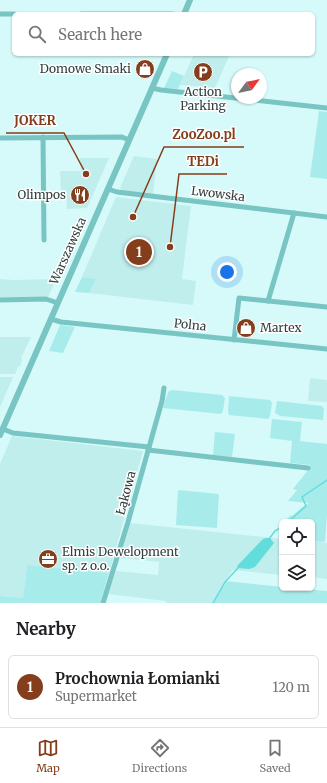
<!DOCTYPE html>
<html lang="en">
<head>
<meta charset="utf-8">
<style>
  :root { --surface:#fff; --page:#f6f6f6; --text:#202124; --muted:#757577; --line:#e0e0e0; --accent:#853e1b }
  body { margin:0; font-family:Merriweather,serif; background:var(--page); color:var(--text) }
  .controls { position:absolute; right:12px; bottom:12px; display:grid; overflow:hidden; border-radius:6px; box-shadow:0 1px 3px #0004 }
  .controls button { width:36px; height:36px; display:grid; place-items:center; padding:0; border:0; border-bottom:1px solid var(--line); background:var(--surface); color:var(--text); font:20px sans-serif }
  .compass { position:absolute; left:231px; top:68px; width:36px; height:36px; border-radius:50%; background:var(--surface); box-shadow:0 1px 3px #0004; rotate:58deg }
  .you { position:absolute; left:227px; top:272px; width:14px; height:14px; margin:-10px; border:3px solid #fff; border-radius:50%; background:#1a73e8; box-shadow:0 0 0 6px #1a73e833 }
  .badge { display:grid; place-items:center; width:26px; height:26px; border-radius:50%; background:var(--accent); color:#fff; font-size:13px; font-weight:700 }
  .pin { position:absolute; translate:-50% -50%; border:2px solid #fff; box-shadow:0 1px 4px #0006 }
  .list { margin:0; padding:0; list-style:none }
  h2 { display:flex; justify-content:space-between; align-items:center; height:52px; margin:0; padding:0 16px; font-size:17px }
  h2 small { font-size:13px; font-weight:400; color:var(--muted) }
  .list li { display:grid; grid-template-columns:26px 1fr auto; gap:12px; align-items:center; box-sizing:border-box; height:64px; margin:0 8px 8px; padding:0 8px; border:1px solid var(--line); border-radius:6px }
  .list b { display:block; font-size:15px; white-space:nowrap }
  .list p { margin:0; font-size:13px; white-space:nowrap; color:var(--muted) }
  .list em { font-size:13px; font-style:normal; color:var(--muted) }
  .icon { flex:none; width:22px; height:22px; fill:none; stroke:currentColor; stroke-width:2; stroke-linecap:round; stroke-linejoin:round }
  .map { position:relative; flex:none; width:327px; height:603px; overflow:hidden }
  .search { position:absolute; background:var(--surface); box-shadow:0 1px 3px #0004; left:12px; right:12px; top:12px; height:44px; display:flex; align-items:center; gap:10px; box-sizing:border-box; padding:0 14px; border-radius:6px; color:var(--muted); font-size:15px }
  .sheet { height:124px; background:var(--surface) }
  nav { display:flex; justify-content:space-around; align-items:center; box-sizing:border-box; height:56px; border-top:1px solid var(--line); background:var(--surface); font-size:11px; color:var(--muted) }
  nav a { display:grid; justify-items:center; gap:2px }
  nav .on { color:var(--accent) }
  .map>svg:first-child { display:block }
  .built { fill:#c0eeed }
  .green { fill:#a7eceb }
  .water { fill:#62dddc }
  .lines { fill:none; stroke-linecap:round; stroke-linejoin:round }
  .stream { stroke:#62dddc; stroke-width:1.5 }
  .minor { stroke:#78c5c4; stroke-width:5 }
  .tertiary { stroke:#78c5c4; stroke-width:6 }
  .labels { text-anchor:middle; stroke-width:3; stroke-linejoin:round; paint-order:stroke }
  .poi-label { font-size:12px; fill:#313f3f; stroke:#fefefe; text-anchor:end }
  .street-label { font-size:12px; fill:#313f3f; stroke:#fefefe }
  .leader { fill:none; stroke:#853e1b; stroke-width:1.5 }
  .callout-dot { fill:#853e1b; stroke:#fefefe; stroke-width:1.5 }
  .callout-label { font-size:13px; text-anchor:middle; font-weight:bold; fill:#853e1b; stroke:#fefefe; stroke-width:3; stroke-linejoin:round; paint-order:stroke }
</style>
</head>
<body>
<div class="map">
<svg width="327" height="603" viewBox="0 0 327 603">
  <rect width="100%" height="100%" fill="#d5faf9"/>
  <!-- built -->
  <g class="built">
    <polygon points="194,54 230,54 215,88 180,85"/>
    <polygon points="134,156 157,159 153,194 122,191 120,188"/>
    <polygon points="80,158 109,158 87,208 67,209 66,190 61,190 60,171 81,171"/>
    <polygon points="116,197 191,206 182,279 196,281 193,305 89,293 95,279 82,277"/>
    <polygon points="0,279 14,280 56,279 48,297 0,298"/>
    <polygon points="0,337 31,337 21,358 22,360 20,366 18,367 15,374 0,374"/>
    <polygon points="0,377 13,377 0,407"/>
    <polygon points="310,378 327,380 327,402 308,401"/>
    <polygon points="12,436 143,451 109,573 27,565 23,598 0,596 0,464"/>
    <polygon points="130,523 282,539 282,575 233,570 225,581 212,603 166,603 166,601 108,594 116,571 158,575 159,562 120,558"/>
    <polygon points="312,541 327,543 327,579 312,577"/>
  </g>
  <!-- green -->
  <g class="green">
    <polygon points="172,71 184,76 178,89 164,88"/>
    <polygon points="319,111 327,112 327,179 310,177"/>
    <polygon points="82,277 96,279 89,293 75,292"/>
    <polygon points="60,325 75,327 63,353 49,351"/>
    <polygon points="172,390 222,395 225,398 223,411 221,414 163,408 166,398 169,391"/>
    <polygon points="229,396 270,400 272,403 270,416 268,419 229,415 228,411"/>
    <polygon points="277,401 322,406 324,409 323,420 280,416 275,413"/>
    <polygon points="272,419 302,422 300,441 327,444 327,515 325,542 312,541 312,522 284,522 291,515 292,516 301,508 309,503 288,501 297,490 293,489 309,469 310,465 290,463 292,441 270,438"/>
    <polygon points="215,432 235,434 232,457 213,455"/>
    <polygon points="178,490 219,494 217,528 176,525"/>
    <polygon points="27,565 109,573 100,603 0,603 0,596 23,598"/>
    <polygon points="225,581 282,587 282,588 296,588 327,591 327,603 212,603"/>
  </g>
  <!-- water -->
  <polygon class="water" points="266,538 270,538 274,543 255,567 249,569 238,568 237,566 263,539"/>
  <g class="lines">
    <!-- stream -->
    <g class="stream">
      <polyline points="288,522 306,506 302,497 327,480"/>
      <polyline points="269,539 275,531 282,527"/>
      <polyline points="213,603 225,582 238,568"/>
    </g>
    <!-- minor -->
    <g class="minor">
      <polyline points="0,14 14,14"/>
      <polyline points="81,14 173,14"/>
      <polyline points="152,88 161,90 327,108"/>
      <polyline points="43,137 44,240"/>
      <polyline points="0,138 122,137 129,140"/>
      <polyline points="108,189 117,192 327,217"/>
      <polyline points="0,300 46,299 58,303"/>
      <polyline points="268,301 294,213"/>
      <polyline points="51,319 61,322 327,349"/>
      <polyline points="234,340 239,298 327,307"/>
      <polyline points="3,429 13,433 149,447"/>
      <polyline points="148,450 308,468"/>
      <polyline points="103,603 128,522 162,401 164,388"/>
    </g>
    <!-- tertiary -->
    <g class="tertiary">
      <polyline points="184,14 190,0"/>
      <polyline points="0,435 167,54"/>
    </g>
  </g>
  <!-- icons -->
  <defs>
    <symbol id="shop-disc" viewBox="-11 -11 22 22"><circle r="9.5" fill="#853e1b" stroke="#fefefe"/><path d="M-5-2.5h2.3a2.7 3.5 0 0 1 5.4 0H5L5.5 6h-11ZM-1.5-2.5h3a1.5 2.3 0 0 0-3 0Z" fill="#fff"/></symbol>
    <symbol id="parking-disc" viewBox="-11 -11 22 22"><circle r="9.5" fill="#853e1b" stroke="#fefefe"/><path d="M-3.5-5.5H1a3.5 3.5 0 0 1 0 7H-1V5.5H-3.5ZM-1-3.4V-.6H.8a1.4 1.4 0 0 0 0-2.8Z" fill="#fff"/></symbol>
    <symbol id="restaurant-disc" viewBox="-11 -11 22 22"><circle r="9.5" fill="#853e1b" stroke="#fefefe"/><path d="M-5-6h1v4h1v-4h1v4h1v-4h1v5L-1.5 .5V6h-2V.5L-5-1ZM5-6V6H3V1.5H1.5Q1.5-4 5-6Z" fill="#fff"/></symbol>
    <symbol id="office-disc" viewBox="-11 -11 22 22"><circle r="9.5" fill="#853e1b" stroke="#fefefe"/><path d="M-6-3h4V-5.5h4V-3h4V5H-6ZM-1-4.5V-3h2v-1.5ZM-6 0V1H6V0Z" fill="#fff"/></symbol>
  </defs>
  <g fill-rule="evenodd">
    <use href="#shop-disc" x="134" y="58" width="22" height="22"/>
    <use href="#parking-disc" x="192" y="61" width="22" height="22"/>
    <use href="#restaurant-disc" x="69" y="184" width="22" height="22"/>
    <use href="#shop-disc" x="235" y="317" width="22" height="22"/>
    <use href="#office-disc" x="37" y="548" width="22" height="22"/>
  </g>
  <g class="labels">
    <!-- poi labels -->
    <g class="poi-label">
      <text x="131" y="73">Domowe Smaki</text>
      <text x="203" y="96" text-anchor="middle">Action<tspan x="203" dy="14">Parking</tspan></text>
      <text x="66" y="199">Olimpos</text>
      <text x="260" y="332" text-anchor="start">Martex</text>
      <text x="62" y="556" text-anchor="start">Elmis Dewelopment<tspan x="62" dy="14">sp. z o.o.</tspan></text>
    </g>
    <!-- street labels -->
    <g class="street-label">
      <text transform="translate(218 194) rotate(7)" y="4">Lwowska</text>
      <text transform="translate(68 251) rotate(-66)" y="4">Warszawska</text>
      <text transform="translate(190 325) rotate(6)" y="4">Polna</text>
      <text transform="translate(126 493) rotate(-75)" y="4">Łąkowa</text>
    </g>
  </g>
  <!-- callouts -->
  <path class="leader" d="M86 174L64 133H6M133 217L164 147H244M170 247L179 174H227"/>
  <g class="callout-dot">
    <circle cx="86" cy="174" r="4"/>
    <circle cx="133" cy="217" r="4"/>
    <circle cx="170" cy="247" r="4"/>
  </g>
  <g class="callout-label">
    <text x="35" y="125">JOKER</text>
    <text x="204" y="139">ZooZoo.pl</text>
    <text x="203" y="166">TEDi</text>
  </g>
</svg>
<div class="controls">
<button><svg class="icon" aria-label="locate" viewBox="0 0 24 24"><circle cx="12" cy="12" r="6"/><path d="M12 2v4M12 18v4M2 12h4M18 12h4"/></svg></button>
<button><svg class="icon" aria-label="layers" viewBox="0 0 24 24"><path d="M12 4l9 5-9 5-9-5zM3 14l9 5 9-5"/></svg></button>
</div>
<svg class="compass" viewBox="-18 -18 36 36"><path d="M0-13l5 13h-10z" fill="#e53935"/><path d="M0 13l5-13h-10z" fill="#757577"/></svg>
<div class="you"></div>
<div class="pin badge" style="left:139px;top:252px">1</div>
<div class="search"><svg class="icon" aria-label="search" viewBox="0 0 24 24"><circle cx="10" cy="10" r="6"/><path d="M15 15l6 6"/></svg>Search here</div>
</div>
<section class="sheet">
<h2>Nearby<small></small></h2>
<ul class="list">
<li><span class="badge">1</span><div><b>Prochownia Łomianki</b><p>Supermarket</p></div><em>120 m</em></li>
</ul>
</section>
<nav>
<a class="on"><svg class="icon" aria-label="map" viewBox="0 0 24 24"><path d="M3 6l6-2 6 2 6-2v14l-6 2-6-2-6 2zM9 4v14M15 6v14"/></svg>Map</a>
<a><svg class="icon" aria-label="directions" viewBox="0 0 24 24"><path d="M12 3l9 9-9 9-9-9zM9 14v-3h6M13 9l2 2-2 2"/></svg>Directions</a>
<a><svg class="icon" aria-label="saved" viewBox="0 0 24 24"><path d="M7 4h10v16l-5-4-5 4z"/></svg>Saved</a>
</nav>
</body>
</html>
